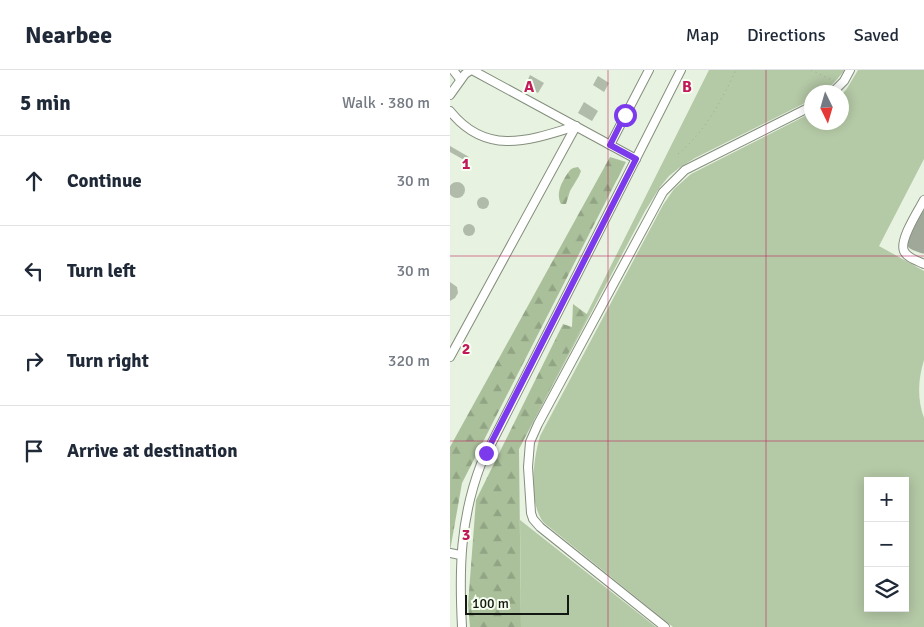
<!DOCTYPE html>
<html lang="en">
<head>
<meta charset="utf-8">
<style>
  :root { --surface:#fff; --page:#f6f6f7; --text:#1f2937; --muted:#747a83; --line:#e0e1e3 }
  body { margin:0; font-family:Signika,sans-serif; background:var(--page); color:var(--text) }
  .controls { position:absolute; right:15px; bottom:15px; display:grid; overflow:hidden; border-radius:0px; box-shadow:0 2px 12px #0003 }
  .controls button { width:45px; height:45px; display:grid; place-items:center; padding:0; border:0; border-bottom:1px solid var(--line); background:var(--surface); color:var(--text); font:25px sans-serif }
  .compass { position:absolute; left:354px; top:15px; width:45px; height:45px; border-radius:50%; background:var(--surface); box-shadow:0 2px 12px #0003; rotate:175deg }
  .scale { position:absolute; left:15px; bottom:12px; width:104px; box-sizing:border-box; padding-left:5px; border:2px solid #141812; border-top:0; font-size:14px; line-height:18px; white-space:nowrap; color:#141812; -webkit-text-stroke:4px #f6fff0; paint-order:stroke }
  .stop { position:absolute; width:15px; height:15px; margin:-11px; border:4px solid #7c3aed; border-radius:50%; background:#fff }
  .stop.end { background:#7c3aed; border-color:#fff; box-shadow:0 1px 5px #0008 }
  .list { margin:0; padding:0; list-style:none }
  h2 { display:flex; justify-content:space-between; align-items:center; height:65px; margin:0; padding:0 20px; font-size:21px }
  h2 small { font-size:16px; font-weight:400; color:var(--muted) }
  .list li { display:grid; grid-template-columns:32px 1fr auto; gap:15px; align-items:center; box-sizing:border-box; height:90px; padding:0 20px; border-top:1px solid var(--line) }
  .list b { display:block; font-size:19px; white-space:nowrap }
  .list em { font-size:16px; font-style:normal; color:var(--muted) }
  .icon { flex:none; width:28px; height:28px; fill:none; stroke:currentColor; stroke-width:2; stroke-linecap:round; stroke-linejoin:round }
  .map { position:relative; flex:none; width:474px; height:557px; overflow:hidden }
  header { display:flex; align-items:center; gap:30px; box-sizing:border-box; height:70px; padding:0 25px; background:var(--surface); border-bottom:1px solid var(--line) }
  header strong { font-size:24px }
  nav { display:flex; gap:28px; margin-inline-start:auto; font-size:18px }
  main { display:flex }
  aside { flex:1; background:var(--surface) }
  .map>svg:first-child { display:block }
  .green { fill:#b4c9a6; fill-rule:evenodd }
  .forest { fill:url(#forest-firs) }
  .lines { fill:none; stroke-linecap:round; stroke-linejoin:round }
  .taxiway { stroke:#a0a89a; stroke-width:19 }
  .building { fill:#b0bbaa }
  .minor-casing { stroke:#848e7d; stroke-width:10 }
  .path { stroke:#9fa89a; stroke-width:1; stroke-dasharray:1 4; stroke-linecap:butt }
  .minor { stroke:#fff; stroke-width:8 }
  .route { stroke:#7c3aed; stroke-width:6 }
  .grid { fill:none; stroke:#c2185b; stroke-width:1; stroke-opacity:0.55 }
  .grid-label { font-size:16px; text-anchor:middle; font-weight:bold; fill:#c2185b; stroke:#f6fff0; stroke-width:4; stroke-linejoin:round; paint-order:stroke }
</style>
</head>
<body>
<header>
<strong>Nearbee</strong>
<nav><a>Map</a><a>Directions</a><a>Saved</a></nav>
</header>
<main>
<aside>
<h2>5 min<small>Walk · 380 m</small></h2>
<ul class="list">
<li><svg class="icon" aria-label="ahead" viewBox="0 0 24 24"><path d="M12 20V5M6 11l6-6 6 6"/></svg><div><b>Continue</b></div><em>30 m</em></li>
<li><svg class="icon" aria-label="left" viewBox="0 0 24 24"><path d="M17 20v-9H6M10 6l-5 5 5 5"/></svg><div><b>Turn left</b></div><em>30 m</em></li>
<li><svg class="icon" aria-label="right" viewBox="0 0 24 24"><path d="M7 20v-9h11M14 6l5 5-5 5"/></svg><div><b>Turn right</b></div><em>320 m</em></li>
<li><svg class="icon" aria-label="arrive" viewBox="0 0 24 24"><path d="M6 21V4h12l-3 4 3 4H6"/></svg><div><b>Arrive at destination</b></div></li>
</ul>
</aside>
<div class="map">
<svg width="474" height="557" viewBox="0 0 474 557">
  <defs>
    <pattern id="forest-firs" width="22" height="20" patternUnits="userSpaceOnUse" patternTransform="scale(1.25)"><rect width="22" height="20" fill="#aac09b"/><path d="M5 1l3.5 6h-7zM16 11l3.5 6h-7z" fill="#91a484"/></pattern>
  </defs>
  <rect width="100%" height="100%" fill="#e7f2e0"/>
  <!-- green -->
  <g class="green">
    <polygon points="259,0 395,0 382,15 373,22 362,22 361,30 245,88 229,98 219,106 210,117 195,141 69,379"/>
    <path d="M408,0h66v89l-45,87 45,25v89c-6,19 -7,39 0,58v209h-251l-130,-105c-15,-22 -10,-61 -3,-86l123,-231 11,-16 17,-15 120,-61 1,9h30v-28l4,-4zM418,411h37v127h-37z"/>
    <polygon points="70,450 206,557 71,557"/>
  </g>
  <!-- forest -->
  <g class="forest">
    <polygon points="160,87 176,92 12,413 0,481 0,377"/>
    <path d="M128,97l3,4 -2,5 -9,15 -4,13h-5c-6,-12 2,-24 9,-34l3,-2z"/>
    <polygon points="123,234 138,245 69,379 71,557 20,557 18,535 26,430 113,254 122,257"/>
  </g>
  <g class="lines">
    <!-- taxiway -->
    <polyline class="taxiway" points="474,150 466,166 466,171 474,174"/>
  </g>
  <!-- building -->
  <g class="building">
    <polygon points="80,5 94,13 88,23 75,16"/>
    <polygon points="148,6 159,13 154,22 143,15"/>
    <polygon points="134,32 148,41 142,51 128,43"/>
    <polygon points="0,76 19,87 16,91 0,82"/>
    <circle cx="7" cy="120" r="8"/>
    <circle cx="33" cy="133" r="6"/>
    <circle cx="19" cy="160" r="6"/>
    <polygon points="0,212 7,217 8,223 5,228 0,231"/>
  </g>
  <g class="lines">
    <defs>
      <g id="minor">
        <polyline points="3,0 10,9"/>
        <polyline points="22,0 186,89"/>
        <polyline points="383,22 394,11 400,0"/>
        <polyline points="0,25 15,4 21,0"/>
        <path d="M0,41c36,45 78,30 126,15"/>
        <polyline points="160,75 199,0"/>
        <path d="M474,130c-6,11 -25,40 -20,51 3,7 14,10 20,13"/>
        <polyline points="0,287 126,56"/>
        <polyline points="0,483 10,485"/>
        <path d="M12,557c-3,-58 -2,-108 19,-163l200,-394"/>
        <polyline points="215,557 90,457 83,449 81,443 78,397 80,372 88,354 213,122 235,100 362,36"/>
      </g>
    </defs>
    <!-- minor casing -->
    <use href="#minor" class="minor-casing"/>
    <!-- path -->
    <g class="path">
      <polyline points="361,0 384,11"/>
      <path d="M228,84c27,-22 43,-53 58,-84"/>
    </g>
    <!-- minor -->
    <use href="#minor" class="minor"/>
  </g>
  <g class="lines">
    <!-- route -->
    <polyline class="route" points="36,383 186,89 160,75 175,45"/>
  </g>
  <!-- grid -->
  <path class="grid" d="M158,0v557M316,0v557M0,186h474M0,371h474"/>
  <g class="grid-label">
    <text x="79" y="22">A</text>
    <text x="237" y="22">B</text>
    <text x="16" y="99">1</text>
    <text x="16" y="284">2</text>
    <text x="16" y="470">3</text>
  </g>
</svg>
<div class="controls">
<button>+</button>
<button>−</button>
<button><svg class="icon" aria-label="layers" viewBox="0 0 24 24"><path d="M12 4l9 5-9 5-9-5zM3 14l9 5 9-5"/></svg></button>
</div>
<svg class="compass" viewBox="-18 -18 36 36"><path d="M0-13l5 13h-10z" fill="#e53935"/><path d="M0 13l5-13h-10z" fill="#747a83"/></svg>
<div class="scale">100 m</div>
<div class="stop" style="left:175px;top:45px"></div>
<div class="stop end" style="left:36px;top:383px"></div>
</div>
</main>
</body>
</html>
